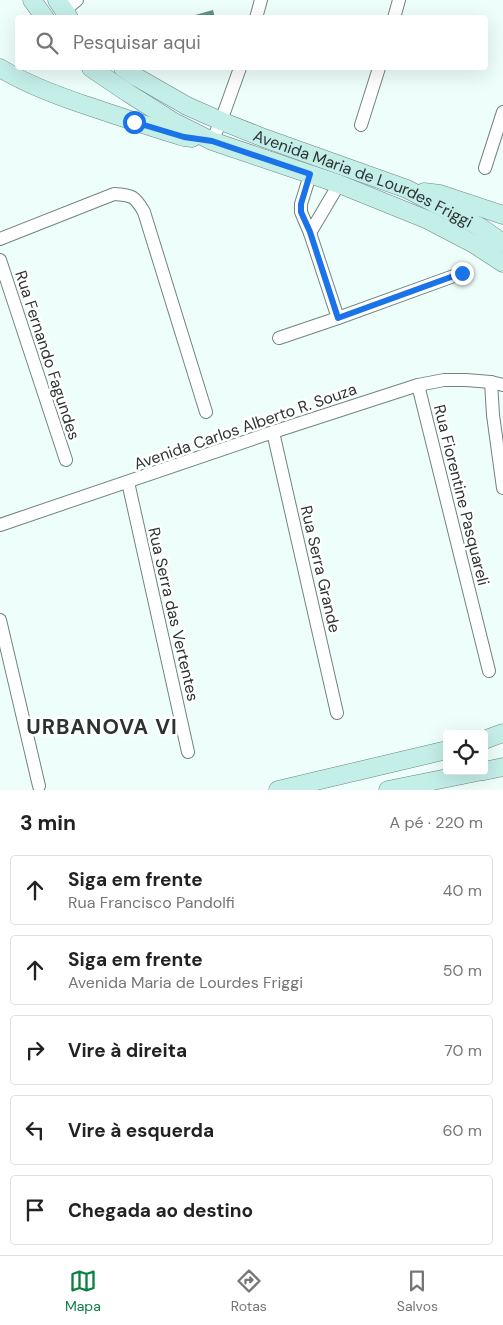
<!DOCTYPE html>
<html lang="pt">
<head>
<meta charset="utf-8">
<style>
  :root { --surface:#fff; --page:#f2f2f2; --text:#222; --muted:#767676; --line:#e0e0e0; --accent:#0b8043 }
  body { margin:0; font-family:"DM Sans",sans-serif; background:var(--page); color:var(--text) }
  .controls { position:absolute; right:15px; bottom:15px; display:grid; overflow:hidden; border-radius:5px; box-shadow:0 5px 20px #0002 }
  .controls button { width:45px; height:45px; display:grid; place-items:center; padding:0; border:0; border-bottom:1px solid var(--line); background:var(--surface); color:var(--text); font:25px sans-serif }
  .stop { position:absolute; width:15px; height:15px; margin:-11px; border:4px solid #1a73e8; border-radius:50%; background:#fff }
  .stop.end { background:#1a73e8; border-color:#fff; box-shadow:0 1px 5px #0008 }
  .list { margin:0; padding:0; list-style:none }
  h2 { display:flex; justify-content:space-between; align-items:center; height:65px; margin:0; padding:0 20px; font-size:21px }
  h2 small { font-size:16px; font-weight:400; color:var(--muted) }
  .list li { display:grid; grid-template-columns:32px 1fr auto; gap:15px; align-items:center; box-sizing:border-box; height:70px; margin:0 10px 10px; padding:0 10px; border:1px solid var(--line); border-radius:5px }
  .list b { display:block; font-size:19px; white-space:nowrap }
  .list p { margin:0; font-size:16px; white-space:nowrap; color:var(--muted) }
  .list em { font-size:16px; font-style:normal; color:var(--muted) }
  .icon { flex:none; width:28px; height:28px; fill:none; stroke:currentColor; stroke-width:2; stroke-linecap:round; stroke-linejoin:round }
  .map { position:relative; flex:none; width:503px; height:790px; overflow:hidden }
  .search { position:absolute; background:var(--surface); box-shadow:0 5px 20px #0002; left:15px; right:15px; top:15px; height:55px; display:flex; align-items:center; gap:12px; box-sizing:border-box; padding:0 18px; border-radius:5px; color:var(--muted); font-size:19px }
  .sheet { height:465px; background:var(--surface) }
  nav { display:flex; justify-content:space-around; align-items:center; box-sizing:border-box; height:70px; border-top:1px solid var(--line); background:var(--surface); font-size:14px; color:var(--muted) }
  nav a { display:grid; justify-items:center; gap:2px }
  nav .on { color:var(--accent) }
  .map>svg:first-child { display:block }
  .building { fill:#5e9086 }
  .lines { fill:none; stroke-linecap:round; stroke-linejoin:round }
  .street-casing { stroke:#718480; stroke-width:14 }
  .secondary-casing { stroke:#718480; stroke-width:19 }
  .street { stroke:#fff; stroke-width:12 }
  .secondary { stroke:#c4eee8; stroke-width:18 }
  .route { stroke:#1a73e8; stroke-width:6 }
  .labels { text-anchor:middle; stroke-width:5; stroke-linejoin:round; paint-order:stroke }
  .street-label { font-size:16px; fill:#2c3432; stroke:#fff }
  .district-label { font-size:21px; font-weight:bold; letter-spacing:1px; fill:#2c3432; stroke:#fff }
</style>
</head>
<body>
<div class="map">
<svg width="503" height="790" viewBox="0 0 503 790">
  <rect width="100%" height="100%" fill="#eefffb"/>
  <!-- building -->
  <polygon class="building" points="213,10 215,18 188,18 188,17"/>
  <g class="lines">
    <defs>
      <g id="street">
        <polyline points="64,11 77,0"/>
        <polyline points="256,18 261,0"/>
        <polyline points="394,18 399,0"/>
        <polyline points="361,125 379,68"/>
        <polyline points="212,141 221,121 240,68"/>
        <polyline points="485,168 503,112"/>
        <polyline points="310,175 301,204 301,212 310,233 338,318"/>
        <polyline points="310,233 339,184"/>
        <path d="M0,239l114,-45c18,1 21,2 30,18l62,200"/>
        <polyline points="0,260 66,460"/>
        <polyline points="279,338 338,318 462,273"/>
        <polyline points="491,382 493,415 503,488"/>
        <polyline points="418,385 489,671"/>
        <polyline points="273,432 337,713"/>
        <polyline points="128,482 188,752"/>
        <polyline points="0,525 273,432 418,385 444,380 466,380 491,382 503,385"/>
        <polyline points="0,620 39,786"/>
      </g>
      <g id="secondary">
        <polyline points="32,0 45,18"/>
        <polyline points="57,0 69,18"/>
        <path d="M0,68c26,16 55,27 85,37 33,11 65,22 99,32l8,1"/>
        <polyline points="91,68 128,93 174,122 212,141 339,184 428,220 474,244 503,263"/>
        <path id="s1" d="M123,68l10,7 54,31 34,15 43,17 143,51 73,38 23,16"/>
        <polyline points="424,192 440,194 503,215"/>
        <polyline points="484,740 503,733"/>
        <polyline points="484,771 503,767"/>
        <polyline points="278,790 447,750"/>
        <polyline points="388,790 482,771"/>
      </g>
    </defs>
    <!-- street casing -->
    <use href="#street" class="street-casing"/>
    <!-- secondary casing -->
    <use href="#secondary" class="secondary-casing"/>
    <!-- street -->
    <use href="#street" class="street"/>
    <!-- secondary -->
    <use href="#secondary" class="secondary"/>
  </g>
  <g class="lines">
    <!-- route -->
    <polyline class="route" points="134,122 184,137 212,141 310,174 301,204 301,212 310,232 338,318 462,273"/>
  </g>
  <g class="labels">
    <!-- street labels -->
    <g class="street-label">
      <text dy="6" stroke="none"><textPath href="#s1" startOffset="265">Avenida Maria de Lourdes Friggi</textPath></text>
      <text transform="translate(48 355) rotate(72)" y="6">Rua Fernando Fagundes</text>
      <text transform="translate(245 426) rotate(-19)" y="6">Avenida Carlos Alberto R. Souza</text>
      <text transform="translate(462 495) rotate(76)" y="6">Rua Fiorentine Pasquareli</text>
      <text transform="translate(321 569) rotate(77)" y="6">Rua Serra Grande</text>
      <text transform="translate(174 614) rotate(77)" y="6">Rua Serra das Vertentes</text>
    </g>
    <!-- district labels -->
    <g class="district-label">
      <text x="102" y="734">URBANOVA VI</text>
    </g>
  </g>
</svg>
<div class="controls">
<button><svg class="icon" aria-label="locate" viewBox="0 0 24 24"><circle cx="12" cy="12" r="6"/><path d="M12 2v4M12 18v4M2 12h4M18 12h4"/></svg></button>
</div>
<div class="stop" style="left:134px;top:122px"></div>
<div class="stop end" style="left:462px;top:273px"></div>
<div class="search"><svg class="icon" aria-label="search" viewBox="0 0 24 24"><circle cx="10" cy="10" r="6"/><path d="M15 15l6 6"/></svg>Pesquisar aqui</div>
</div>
<section class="sheet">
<h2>3 min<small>A pé · 220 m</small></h2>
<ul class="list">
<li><svg class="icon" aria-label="ahead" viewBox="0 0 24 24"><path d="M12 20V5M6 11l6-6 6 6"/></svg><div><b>Siga em frente</b><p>Rua Francisco Pandolfi</p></div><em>40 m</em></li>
<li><svg class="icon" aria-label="ahead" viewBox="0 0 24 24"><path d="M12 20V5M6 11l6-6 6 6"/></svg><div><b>Siga em frente</b><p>Avenida Maria de Lourdes Friggi</p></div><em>50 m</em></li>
<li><svg class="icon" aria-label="right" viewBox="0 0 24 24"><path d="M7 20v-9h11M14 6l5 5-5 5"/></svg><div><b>Vire à direita</b></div><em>70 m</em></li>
<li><svg class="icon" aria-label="left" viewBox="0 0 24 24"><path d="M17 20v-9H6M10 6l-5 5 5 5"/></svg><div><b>Vire à esquerda</b></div><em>60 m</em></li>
<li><svg class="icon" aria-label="arrive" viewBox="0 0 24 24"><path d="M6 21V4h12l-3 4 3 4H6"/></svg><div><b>Chegada ao destino</b></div></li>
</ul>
</section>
<nav>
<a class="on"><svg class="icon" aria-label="map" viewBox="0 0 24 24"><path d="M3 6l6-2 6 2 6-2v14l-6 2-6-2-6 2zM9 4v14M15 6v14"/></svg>Mapa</a>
<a><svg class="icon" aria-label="directions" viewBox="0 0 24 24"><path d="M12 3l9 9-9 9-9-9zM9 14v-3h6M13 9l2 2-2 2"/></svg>Rotas</a>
<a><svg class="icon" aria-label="saved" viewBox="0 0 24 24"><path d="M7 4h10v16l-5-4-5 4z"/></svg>Salvos</a>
</nav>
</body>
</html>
